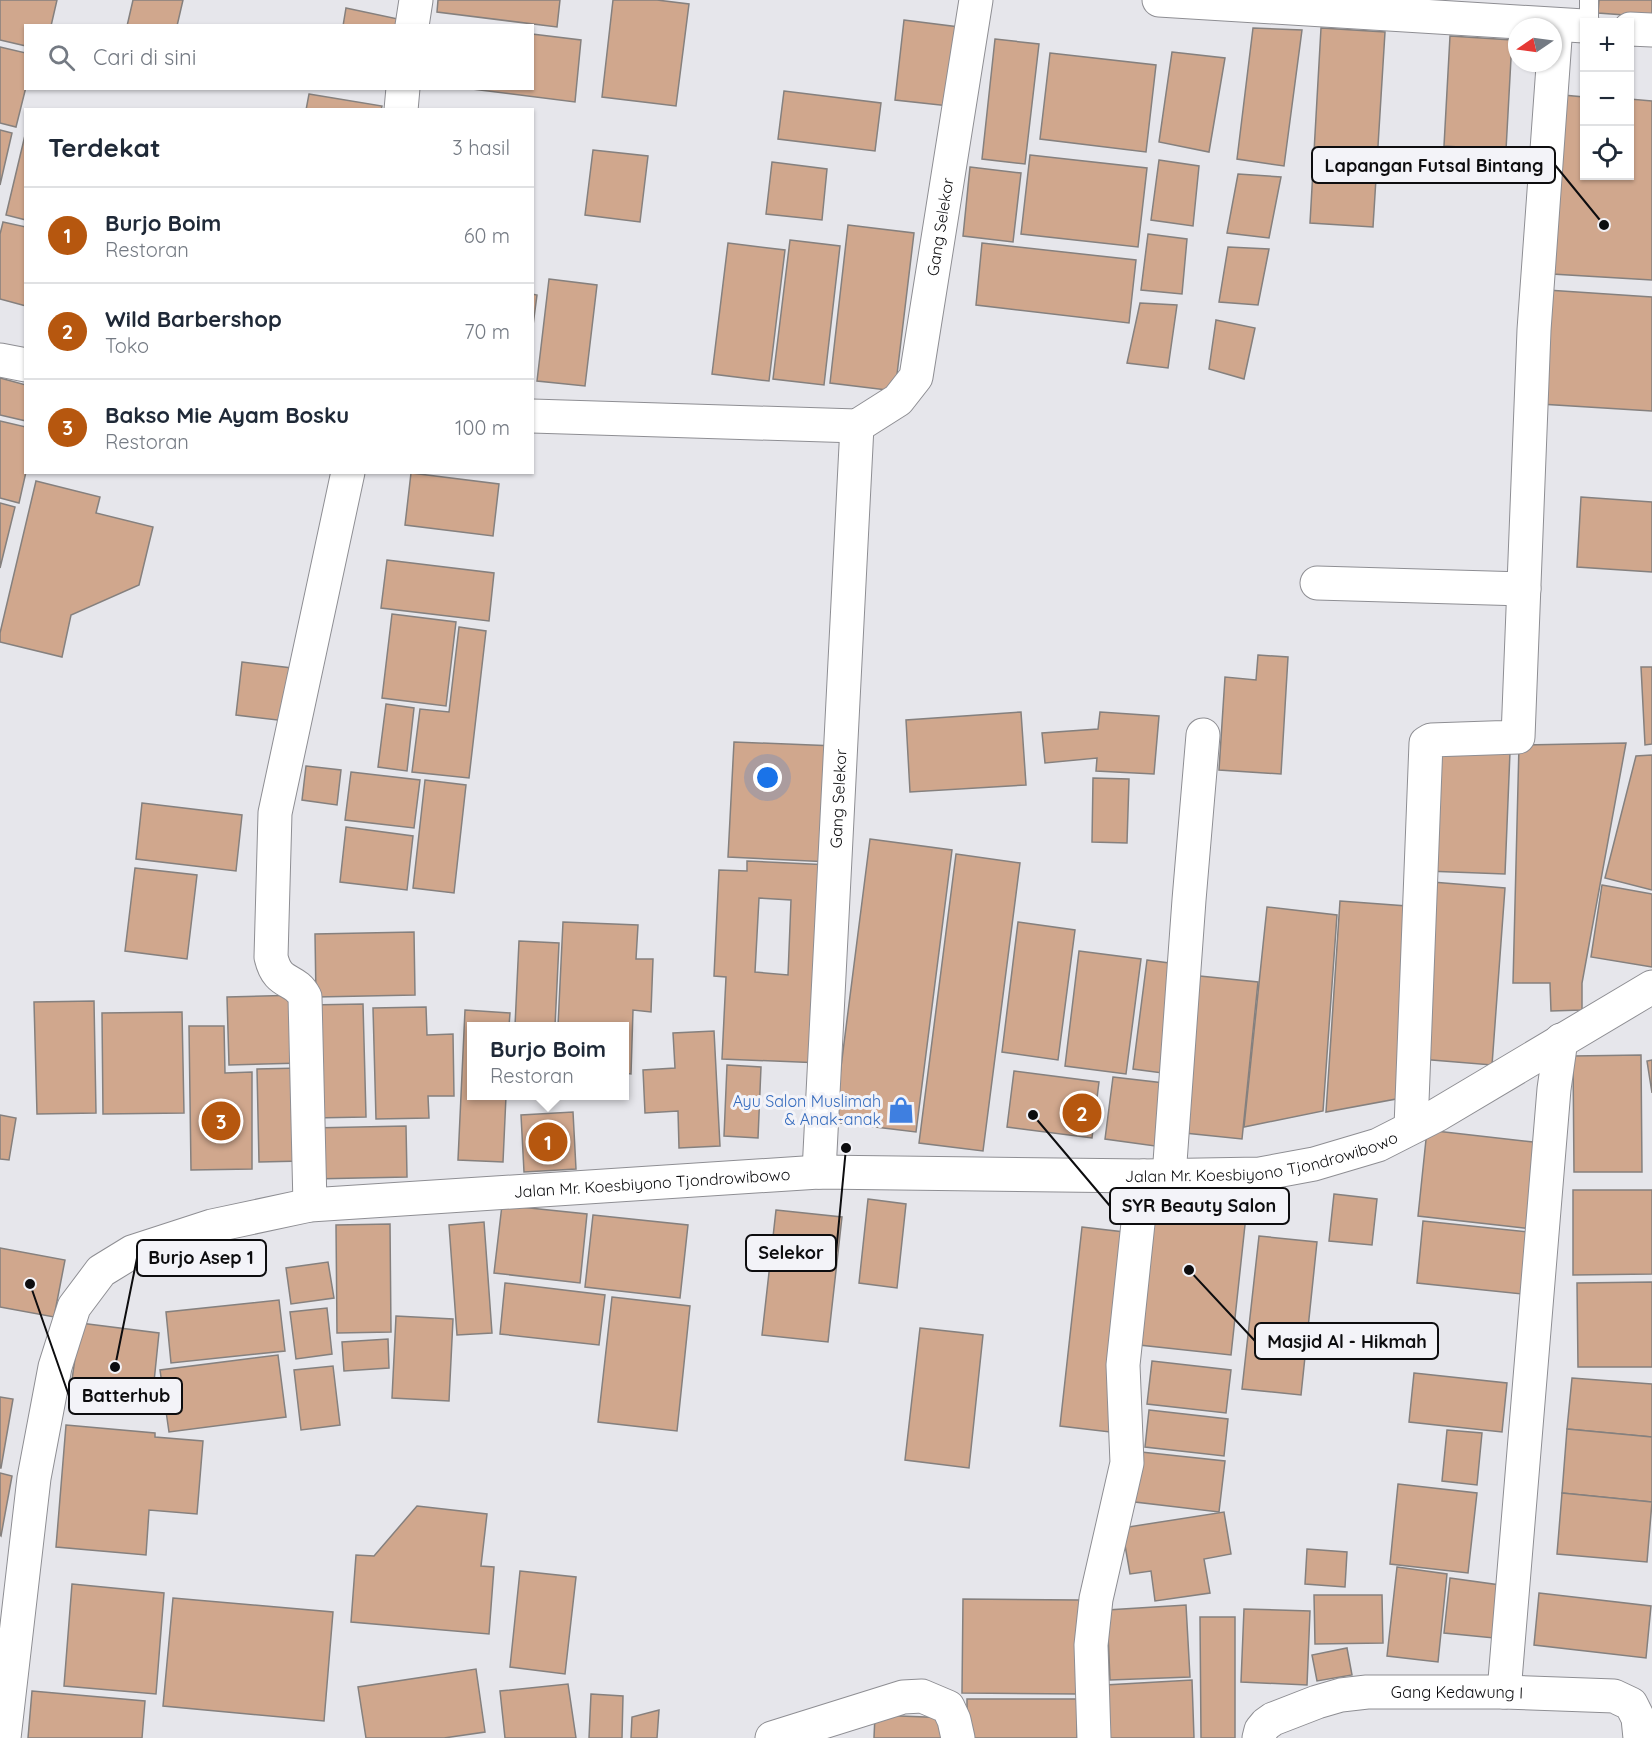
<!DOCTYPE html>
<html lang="id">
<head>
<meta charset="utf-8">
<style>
  :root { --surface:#fff; --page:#f2f2f3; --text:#1f2937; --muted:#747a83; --line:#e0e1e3; --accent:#b6570f }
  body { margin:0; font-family:Quicksand,sans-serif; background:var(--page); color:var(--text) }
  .controls { position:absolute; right:18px; top:18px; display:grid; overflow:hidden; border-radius:0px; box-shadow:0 2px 4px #0004 }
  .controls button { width:54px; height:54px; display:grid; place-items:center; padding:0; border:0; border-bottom:2px solid var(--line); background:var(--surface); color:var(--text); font:30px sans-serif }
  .compass { position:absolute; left:1508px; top:18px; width:54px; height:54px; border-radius:50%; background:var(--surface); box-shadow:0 2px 4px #0004; rotate:257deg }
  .you { position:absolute; left:768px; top:778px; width:21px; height:21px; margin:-15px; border:4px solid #fff; border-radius:50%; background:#1a73e8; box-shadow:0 0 0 9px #1a73e833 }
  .badge { display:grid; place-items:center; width:39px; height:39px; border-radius:50%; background:var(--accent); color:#fff; font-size:20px; font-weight:700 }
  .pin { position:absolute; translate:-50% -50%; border:3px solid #fff; box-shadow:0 2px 6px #0006 }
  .popup { position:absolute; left:467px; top:1022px; width:162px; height:78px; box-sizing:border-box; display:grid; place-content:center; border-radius:0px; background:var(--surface); filter:drop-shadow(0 2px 4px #0005); font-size:20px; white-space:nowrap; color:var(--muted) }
  .popup b { font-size:22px; color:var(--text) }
  .popup::after { content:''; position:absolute; left:50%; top:100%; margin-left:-12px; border:12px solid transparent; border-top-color:var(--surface) }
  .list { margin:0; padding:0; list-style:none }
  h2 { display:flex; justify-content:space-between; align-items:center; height:78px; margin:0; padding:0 24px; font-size:26px }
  h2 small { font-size:20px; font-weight:400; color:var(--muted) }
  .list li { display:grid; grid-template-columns:39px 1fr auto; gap:18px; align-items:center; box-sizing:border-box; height:96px; padding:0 24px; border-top:2px solid var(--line) }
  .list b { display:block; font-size:22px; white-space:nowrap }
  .list p { margin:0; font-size:20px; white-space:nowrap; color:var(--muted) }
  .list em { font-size:20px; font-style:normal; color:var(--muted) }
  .icon { flex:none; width:33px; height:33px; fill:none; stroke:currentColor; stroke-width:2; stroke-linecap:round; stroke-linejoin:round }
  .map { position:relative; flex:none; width:1652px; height:1738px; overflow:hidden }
  .search { position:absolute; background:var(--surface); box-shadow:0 2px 4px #0004; left:24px; top:24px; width:510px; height:66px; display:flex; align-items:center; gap:15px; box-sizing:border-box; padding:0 21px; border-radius:0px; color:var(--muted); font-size:22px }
  .panel { position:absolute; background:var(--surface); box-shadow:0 2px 4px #0004; left:24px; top:108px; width:510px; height:366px; border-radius:0px }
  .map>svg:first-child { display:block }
  .building { fill:#d0a78d; stroke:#85807e; stroke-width:1.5; fill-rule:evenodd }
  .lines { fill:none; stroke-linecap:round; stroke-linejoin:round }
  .service-casing { stroke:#8e8e93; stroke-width:20 }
  .minor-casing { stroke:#8e8e93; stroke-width:35 }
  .secondary-casing { stroke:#8e8e93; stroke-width:35 }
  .service { stroke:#fff; stroke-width:18 }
  .minor { stroke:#fff; stroke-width:33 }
  .secondary { stroke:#fff; stroke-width:33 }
  .labels { text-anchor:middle; stroke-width:6; stroke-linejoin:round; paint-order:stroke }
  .street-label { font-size:16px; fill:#0d0d0f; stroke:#f3f3f8 }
  .shop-label { font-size:16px; fill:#366cbe; stroke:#f3f3f8; text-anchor:end }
  .leader { fill:none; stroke:#0d0d0f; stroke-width:2 }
  .callout-dot { fill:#0d0d0f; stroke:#f3f3f8; stroke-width:2 }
  .callout { fill:#f3f3f8; stroke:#0d0d0f; stroke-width:2 }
  .callout-label { font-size:18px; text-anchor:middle; font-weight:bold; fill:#0d0d0f }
</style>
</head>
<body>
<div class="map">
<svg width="1652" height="1738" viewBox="0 0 1652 1738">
  <rect width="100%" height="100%" fill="#e6e6eb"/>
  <!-- building -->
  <g class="building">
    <polygon points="0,0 57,0 51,26 26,26 26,46 0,40"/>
    <polygon points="133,0 183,0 177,26 127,26"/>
    <polygon points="438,0 560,0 557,27 437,12"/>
    <polygon points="613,0 657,0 689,4 676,106 602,97"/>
    <polygon points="1599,0 1652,0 1652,17 1598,13"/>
    <polygon points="346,8 398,19 397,26 343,26"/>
    <polygon points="904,20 959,27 949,106 895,100"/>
    <polygon points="1253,28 1302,30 1284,166 1237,159"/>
    <polygon points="1321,28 1385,32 1373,227 1310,223"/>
    <polygon points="532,34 581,40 575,102 464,88 532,88"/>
    <polygon points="1450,36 1512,40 1506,150 1444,146"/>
    <polygon points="995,39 1039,44 1025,164 982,159"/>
    <polygon points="0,47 26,53 26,87 16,127 0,123"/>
    <polygon points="1172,52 1225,58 1209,152 1159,142"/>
    <polygon points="1050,53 1156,65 1146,152 1040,139"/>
    <polygon points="784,91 881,103 875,151 778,139"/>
    <polygon points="309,94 382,106 381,110 306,110"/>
    <polygon points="1563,95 1584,97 1584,176 1630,176 1630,99 1652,101 1652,280 1552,274"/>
    <polygon points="0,130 12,133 0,185"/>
    <polygon points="26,131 26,220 6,215"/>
    <polygon points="593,150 648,156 640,222 585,215"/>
    <polygon points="1030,155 1147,168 1138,247 1021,234"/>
    <polygon points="1159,160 1199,166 1193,226 1151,220"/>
    <polygon points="772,162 827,169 822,220 766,214"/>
    <polygon points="970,167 1021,173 1013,242 963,236"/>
    <polygon points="1238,174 1281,177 1269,238 1227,233"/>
    <polygon points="3,222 26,227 26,306 0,299 0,234"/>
    <polygon points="848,225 914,233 895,391 830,383"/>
    <polygon points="1148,234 1187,239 1182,294 1141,290"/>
    <polygon points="790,240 840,246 824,385 773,379"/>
    <polygon points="728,243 785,250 769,381 712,374"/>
    <polygon points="982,243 1136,260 1129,323 976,305"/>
    <polygon points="1228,247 1269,249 1258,305 1219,302"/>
    <polygon points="549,279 597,285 585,386 537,381"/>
    <polygon points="1547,290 1652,297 1652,411 1540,404"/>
    <polygon points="532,294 537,295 532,333"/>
    <polygon points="1140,303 1177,305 1168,368 1127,363"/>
    <polygon points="1216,320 1255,328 1244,379 1209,369"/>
    <polygon points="0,378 26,385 26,421 0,415"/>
    <polygon points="0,421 26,427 26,472 19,503 0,498"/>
    <polygon points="411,473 499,484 493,536 405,525"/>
    <polygon points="36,481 100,497 96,513 153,527 139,585 71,615 62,657 0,642 0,633"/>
    <polygon points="1581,497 1652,502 1652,572 1577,567"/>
    <polygon points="0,503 15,507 0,568"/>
    <polygon points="387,560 494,573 489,621 381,608"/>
    <polygon points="392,614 456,622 446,706 382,698"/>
    <polygon points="459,627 486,631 469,778 412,772 420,709 449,712"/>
    <polygon points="1258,655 1288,657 1281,774 1219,770 1225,677 1256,680"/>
    <polygon points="242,662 292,668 286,721 236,715"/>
    <polygon points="1641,667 1652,667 1652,744 1645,745"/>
    <polygon points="386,704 414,708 407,771 378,767"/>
    <polygon points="1021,712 1026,785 910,792 906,720"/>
    <polygon points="1100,712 1159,716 1154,774 1096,771 1097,758 1045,763 1042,733 1098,729"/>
    <polygon points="734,742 836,746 831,862 728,857"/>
    <polygon points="1626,743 1582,983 1582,1010 1551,1011 1550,983 1513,983 1519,745"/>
    <polygon points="1431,749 1510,752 1505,874 1426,871"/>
    <polygon points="1652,755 1652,890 1605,878 1636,756"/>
    <polygon points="306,766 341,770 337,805 302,800"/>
    <polygon points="351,772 420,780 414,828 345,820"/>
    <polygon points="1093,778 1129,779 1127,843 1092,842"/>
    <polygon points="425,780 466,785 454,893 413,888"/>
    <polygon points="142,803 242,815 236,871 136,859"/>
    <polygon points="346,827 413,836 407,890 340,882"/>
    <polygon points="870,839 952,850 916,1132 834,1122"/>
    <polygon points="956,854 1020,863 983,1151 919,1143"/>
    <path d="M747,861l84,4 -9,198 -100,-4 4,-82 -12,-1 5,-106 28,1zM759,898l32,2 -3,75 -33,-3z"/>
    <polygon points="135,868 197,875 187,959 125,951"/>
    <polygon points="1432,882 1505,888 1492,1065 1420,1059"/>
    <polygon points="1602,885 1652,894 1652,967 1591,957"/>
    <polygon points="1340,901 1407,906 1396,1099 1326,1112"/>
    <polygon points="1267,907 1337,915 1323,1111 1244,1127"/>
    <polygon points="563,922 638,925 636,959 653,959 651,1012 633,1010 631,1074 624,1073 624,1026 558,1026"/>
    <polygon points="1018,922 1075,930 1058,1060 1002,1052"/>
    <polygon points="414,932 415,995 316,997 315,934"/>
    <polygon points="519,941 559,943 555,1026 515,1026"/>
    <polygon points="1079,951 1141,959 1126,1074 1065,1066"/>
    <polygon points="1147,960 1184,965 1170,1074 1133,1069"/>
    <polygon points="1190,975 1258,982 1242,1139 1175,1132"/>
    <polygon points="301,995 302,1063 229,1065 227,997"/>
    <polygon points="94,1001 96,1113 37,1114 34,1002"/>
    <polygon points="363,1004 366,1117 312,1118 309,1005"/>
    <polygon points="426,1007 427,1035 453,1034 454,1096 428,1096 429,1118 376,1119 373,1008"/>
    <polygon points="465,1010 510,1013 509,1026 472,1026 472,1096 506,1096 503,1162 458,1160"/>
    <polygon points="182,1012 184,1113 103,1114 102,1013"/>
    <polygon points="189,1026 224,1026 225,1073 252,1072 252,1169 191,1170"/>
    <polygon points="714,1031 720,1146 679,1148 678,1111 645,1113 643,1070 675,1068 673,1033"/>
    <polygon points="1641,1055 1642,1172 1574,1172 1573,1056"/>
    <polygon points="1652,1060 1652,1093 1647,1061"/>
    <polygon points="727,1065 761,1067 758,1138 724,1136"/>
    <polygon points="301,1068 303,1161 259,1162 257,1069"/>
    <polygon points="1014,1071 1099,1082 1092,1138 1007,1127"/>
    <polygon points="1113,1077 1164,1083 1155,1146 1105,1139"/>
    <polygon points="573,1112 576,1169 524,1172 521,1115"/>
    <polygon points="0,1115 16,1118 9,1160 0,1159"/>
    <polygon points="406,1126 407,1177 312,1179 311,1128"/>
    <polygon points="1427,1130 1542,1143 1533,1229 1418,1216"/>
    <polygon points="1147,1186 1248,1197 1231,1355 1130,1344"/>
    <polygon points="1573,1190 1652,1190 1652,1274 1573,1275"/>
    <polygon points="1334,1194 1377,1199 1372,1245 1329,1241"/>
    <polygon points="868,1199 906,1204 897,1288 859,1283"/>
    <polygon points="502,1205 587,1214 580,1283 494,1273"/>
    <polygon points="776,1210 842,1217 828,1342 762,1335"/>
    <polygon points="593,1215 688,1225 680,1298 585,1287"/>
    <polygon points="1423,1221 1528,1232 1522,1294 1417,1283"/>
    <polygon points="484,1222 492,1333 457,1335 449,1225"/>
    <polygon points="390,1224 391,1332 337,1333 336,1225"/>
    <polygon points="1082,1227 1133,1233 1110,1432 1060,1426"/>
    <polygon points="1259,1236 1317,1242 1301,1395 1242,1389"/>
    <polygon points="0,1248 65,1260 54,1317 0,1307"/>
    <polygon points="328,1262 334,1298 291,1304 286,1268"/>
    <polygon points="1652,1282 1652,1367 1578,1367 1577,1283"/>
    <polygon points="505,1283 605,1295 599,1345 500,1334"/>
    <polygon points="612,1297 690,1306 677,1431 598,1422"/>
    <polygon points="279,1300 285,1351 171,1363 166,1312"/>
    <polygon points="327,1308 332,1354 296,1359 290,1312"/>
    <polygon points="396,1316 453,1319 449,1401 392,1398"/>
    <polygon points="80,1323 159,1333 151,1411 69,1401"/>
    <polygon points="920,1328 983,1335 969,1468 905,1460"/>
    <polygon points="388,1339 389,1368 344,1371 342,1342"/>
    <polygon points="278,1355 286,1417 169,1432 160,1370"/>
    <polygon points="1152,1361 1231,1370 1226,1413 1147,1404"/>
    <polygon points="333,1366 340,1425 301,1430 294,1370"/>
    <polygon points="1414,1373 1507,1383 1502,1432 1409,1422"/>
    <polygon points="1572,1378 1652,1384 1652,1437 1567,1429"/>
    <polygon points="0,1397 13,1399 1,1468 0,1468"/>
    <polygon points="1149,1410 1228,1419 1224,1456 1145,1447"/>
    <polygon points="66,1425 155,1433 155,1437 203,1441 197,1514 149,1510 146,1555 56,1547"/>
    <polygon points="1567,1429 1652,1437 1652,1502 1562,1493"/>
    <polygon points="1447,1430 1482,1433 1477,1485 1442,1481"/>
    <polygon points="1141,1452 1225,1461 1219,1512 1135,1502"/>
    <polygon points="0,1473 12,1476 1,1536 0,1535"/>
    <polygon points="1398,1484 1477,1493 1468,1573 1390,1564"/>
    <polygon points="1562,1493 1652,1502 1647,1562 1557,1554"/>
    <polygon points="417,1506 487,1514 481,1566 494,1567 489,1634 351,1622 356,1555 374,1556"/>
    <polygon points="1224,1512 1231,1554 1204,1559 1210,1593 1155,1601 1151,1571 1130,1574 1122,1528"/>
    <polygon points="1307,1549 1347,1552 1345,1587 1305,1584"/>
    <polygon points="1397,1567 1447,1574 1438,1662 1387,1656"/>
    <polygon points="520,1571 576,1577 565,1674 510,1667"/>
    <polygon points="1450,1578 1500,1585 1494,1638 1444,1633"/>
    <polygon points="72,1584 164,1593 156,1694 64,1686"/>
    <polygon points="1539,1593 1651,1606 1646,1658 1534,1645"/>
    <polygon points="1314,1595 1382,1595 1383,1643 1315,1644"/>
    <polygon points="173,1598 333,1612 324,1721 163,1706"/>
    <polygon points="963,1599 1079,1600 1078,1694 962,1693"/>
    <polygon points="1186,1605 1190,1677 1110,1680 1107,1610"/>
    <polygon points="1244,1609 1310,1611 1307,1685 1241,1682"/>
    <polygon points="1200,1617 1235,1617 1235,1738 1201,1738"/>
    <polygon points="1347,1648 1352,1675 1317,1681 1312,1655"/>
    <polygon points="476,1669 485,1732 444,1738 366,1738 358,1687"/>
    <polygon points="1192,1680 1194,1738 1108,1738 1105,1685"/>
    <polygon points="568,1684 576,1738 505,1738 500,1691"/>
    <polygon points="32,1691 145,1701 142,1738 28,1738"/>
    <polygon points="591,1694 623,1696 622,1738 589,1738"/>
    <rect x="967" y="1699" width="110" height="39"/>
    <polygon points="659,1710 657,1738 631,1738 632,1717"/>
    <polygon points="875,1715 950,1718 949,1738 874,1738"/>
  </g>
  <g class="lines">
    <defs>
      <polyline id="service" points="1589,22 1589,0"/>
      <g id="minor">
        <polyline points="1159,0 1584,26"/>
        <polyline points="412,26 416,0"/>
        <polyline points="1630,29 1652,30"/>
        <polyline points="401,110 403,88"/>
        <polyline points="0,360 26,365"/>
        <path id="s1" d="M532,416l325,10 41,-26 18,-23 60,-377"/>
        <polyline points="1317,583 1524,589"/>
        <polyline points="1411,1127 1426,743 1431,740 1518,737 1534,330 1556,25"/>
        <path id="s2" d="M819,1172l38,-746"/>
        <polyline points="1169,1176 1189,900 1203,735"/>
        <path d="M310,1205l-5,-208c-11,-21 -27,-10 -34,-40l4,-144 73,-341"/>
        <polyline points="1504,1692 1554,1089 1561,1040"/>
        <polyline points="772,1738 903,1697 922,1696 948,1707 954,1720 958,1738"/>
        <polyline points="1094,1738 1091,1645 1096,1599 1127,1463 1123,1365 1143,1176"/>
        <path id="s3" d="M1259,1738l2,-8 5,-6 7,-5 44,-17 24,-7 26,-3h137l110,4 17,8 7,14 2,20"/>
      </g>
      <g id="secondary">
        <path id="s4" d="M4,1738l30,-260 21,-111 19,-60 27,-36 31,-19 80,-26 98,-21 509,-33 324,4 117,-2 54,-10 64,-19 59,-30 215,-128"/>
      </g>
    </defs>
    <!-- service casing -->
    <use href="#service" class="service-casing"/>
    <!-- minor casing -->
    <use href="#minor" class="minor-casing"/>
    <!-- secondary casing -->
    <use href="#secondary" class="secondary-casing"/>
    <!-- service -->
    <use href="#service" class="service"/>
    <!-- minor -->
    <use href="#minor" class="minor"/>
    <!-- secondary -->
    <use href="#secondary" class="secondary"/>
  </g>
  <!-- icons -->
  <defs>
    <symbol id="shop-bare" viewBox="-9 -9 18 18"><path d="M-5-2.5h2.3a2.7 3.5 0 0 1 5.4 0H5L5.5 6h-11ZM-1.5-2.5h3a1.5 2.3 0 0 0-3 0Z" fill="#3f7fe0" stroke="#f3f3f8" stroke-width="2.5" paint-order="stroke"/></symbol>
  </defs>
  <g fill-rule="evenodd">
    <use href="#shop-bare" x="882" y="1091" width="38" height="38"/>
  </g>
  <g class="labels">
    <!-- street labels -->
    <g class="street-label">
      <text dy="6" stroke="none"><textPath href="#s1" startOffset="555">Gang Selekor</textPath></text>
      <text dy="6" stroke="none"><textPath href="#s2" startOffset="374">Gang Selekor</textPath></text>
      <text dy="6" stroke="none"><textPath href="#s4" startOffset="1658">Jalan Mr. Koesbiyono Tjondrowibowo</textPath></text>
      <text dy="6" stroke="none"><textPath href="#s4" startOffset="1046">Jalan Mr. Koesbiyono Tjondrowibowo</textPath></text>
      <text dy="6" stroke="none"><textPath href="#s3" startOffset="213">Gang Kedawung I</textPath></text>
    </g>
    <!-- shop labels -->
    <g class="shop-label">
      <text x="881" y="1107">Ayu Salon Muslimah<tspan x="881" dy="18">&amp; Anak-anak</tspan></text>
    </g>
  </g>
  <!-- callouts -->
  <path class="leader" d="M1604 225L1555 165M1033 1115L1110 1206M846 1148L836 1253M115 1367L137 1258M1189 1270L1255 1341M30 1284L69 1396"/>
  <g class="callout-dot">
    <circle cx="1604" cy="225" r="6"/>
    <circle cx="1033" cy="1115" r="6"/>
    <circle cx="846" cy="1148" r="6"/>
    <circle cx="115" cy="1367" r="6"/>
    <circle cx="1189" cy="1270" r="6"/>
    <circle cx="30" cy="1284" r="6"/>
  </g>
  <g class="callout">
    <rect x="1312" y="147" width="243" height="36" rx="6"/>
    <rect x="1110" y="1188" width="179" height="36" rx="6"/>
    <rect x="746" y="1235" width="90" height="36" rx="6"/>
    <rect x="137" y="1240" width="129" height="36" rx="6"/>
    <rect x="1255" y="1323" width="183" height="36" rx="6"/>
    <rect x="69" y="1378" width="113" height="36" rx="6"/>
  </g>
  <g class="callout-label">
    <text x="1434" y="172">Lapangan Futsal Bintang</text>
    <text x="1199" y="1212">SYR Beauty Salon</text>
    <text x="791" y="1259">Selekor</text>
    <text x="201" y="1264">Burjo Asep 1</text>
    <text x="1347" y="1348">Masjid Al - Hikmah</text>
    <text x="126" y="1402">Batterhub</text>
  </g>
</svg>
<div class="controls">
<button>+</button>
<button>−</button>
<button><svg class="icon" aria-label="locate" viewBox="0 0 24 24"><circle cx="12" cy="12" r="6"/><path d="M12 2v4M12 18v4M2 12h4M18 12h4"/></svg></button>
</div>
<svg class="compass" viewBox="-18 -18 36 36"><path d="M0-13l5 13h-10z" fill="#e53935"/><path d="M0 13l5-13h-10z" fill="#747a83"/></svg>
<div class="you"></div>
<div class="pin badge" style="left:548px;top:1142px">1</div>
<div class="popup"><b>Burjo Boim</b>Restoran</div>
<div class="pin badge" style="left:1082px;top:1113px">2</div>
<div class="pin badge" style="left:221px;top:1121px">3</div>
<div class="search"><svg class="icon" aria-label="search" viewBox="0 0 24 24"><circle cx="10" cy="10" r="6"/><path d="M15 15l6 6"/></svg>Cari di sini</div>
<section class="panel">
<h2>Terdekat<small>3 hasil</small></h2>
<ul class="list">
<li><span class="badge">1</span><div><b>Burjo Boim</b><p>Restoran</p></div><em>60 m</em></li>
<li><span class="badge">2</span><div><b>Wild Barbershop</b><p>Toko</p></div><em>70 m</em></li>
<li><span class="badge">3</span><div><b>Bakso Mie Ayam Bosku</b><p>Restoran</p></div><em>100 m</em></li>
</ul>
</section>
</div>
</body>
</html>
